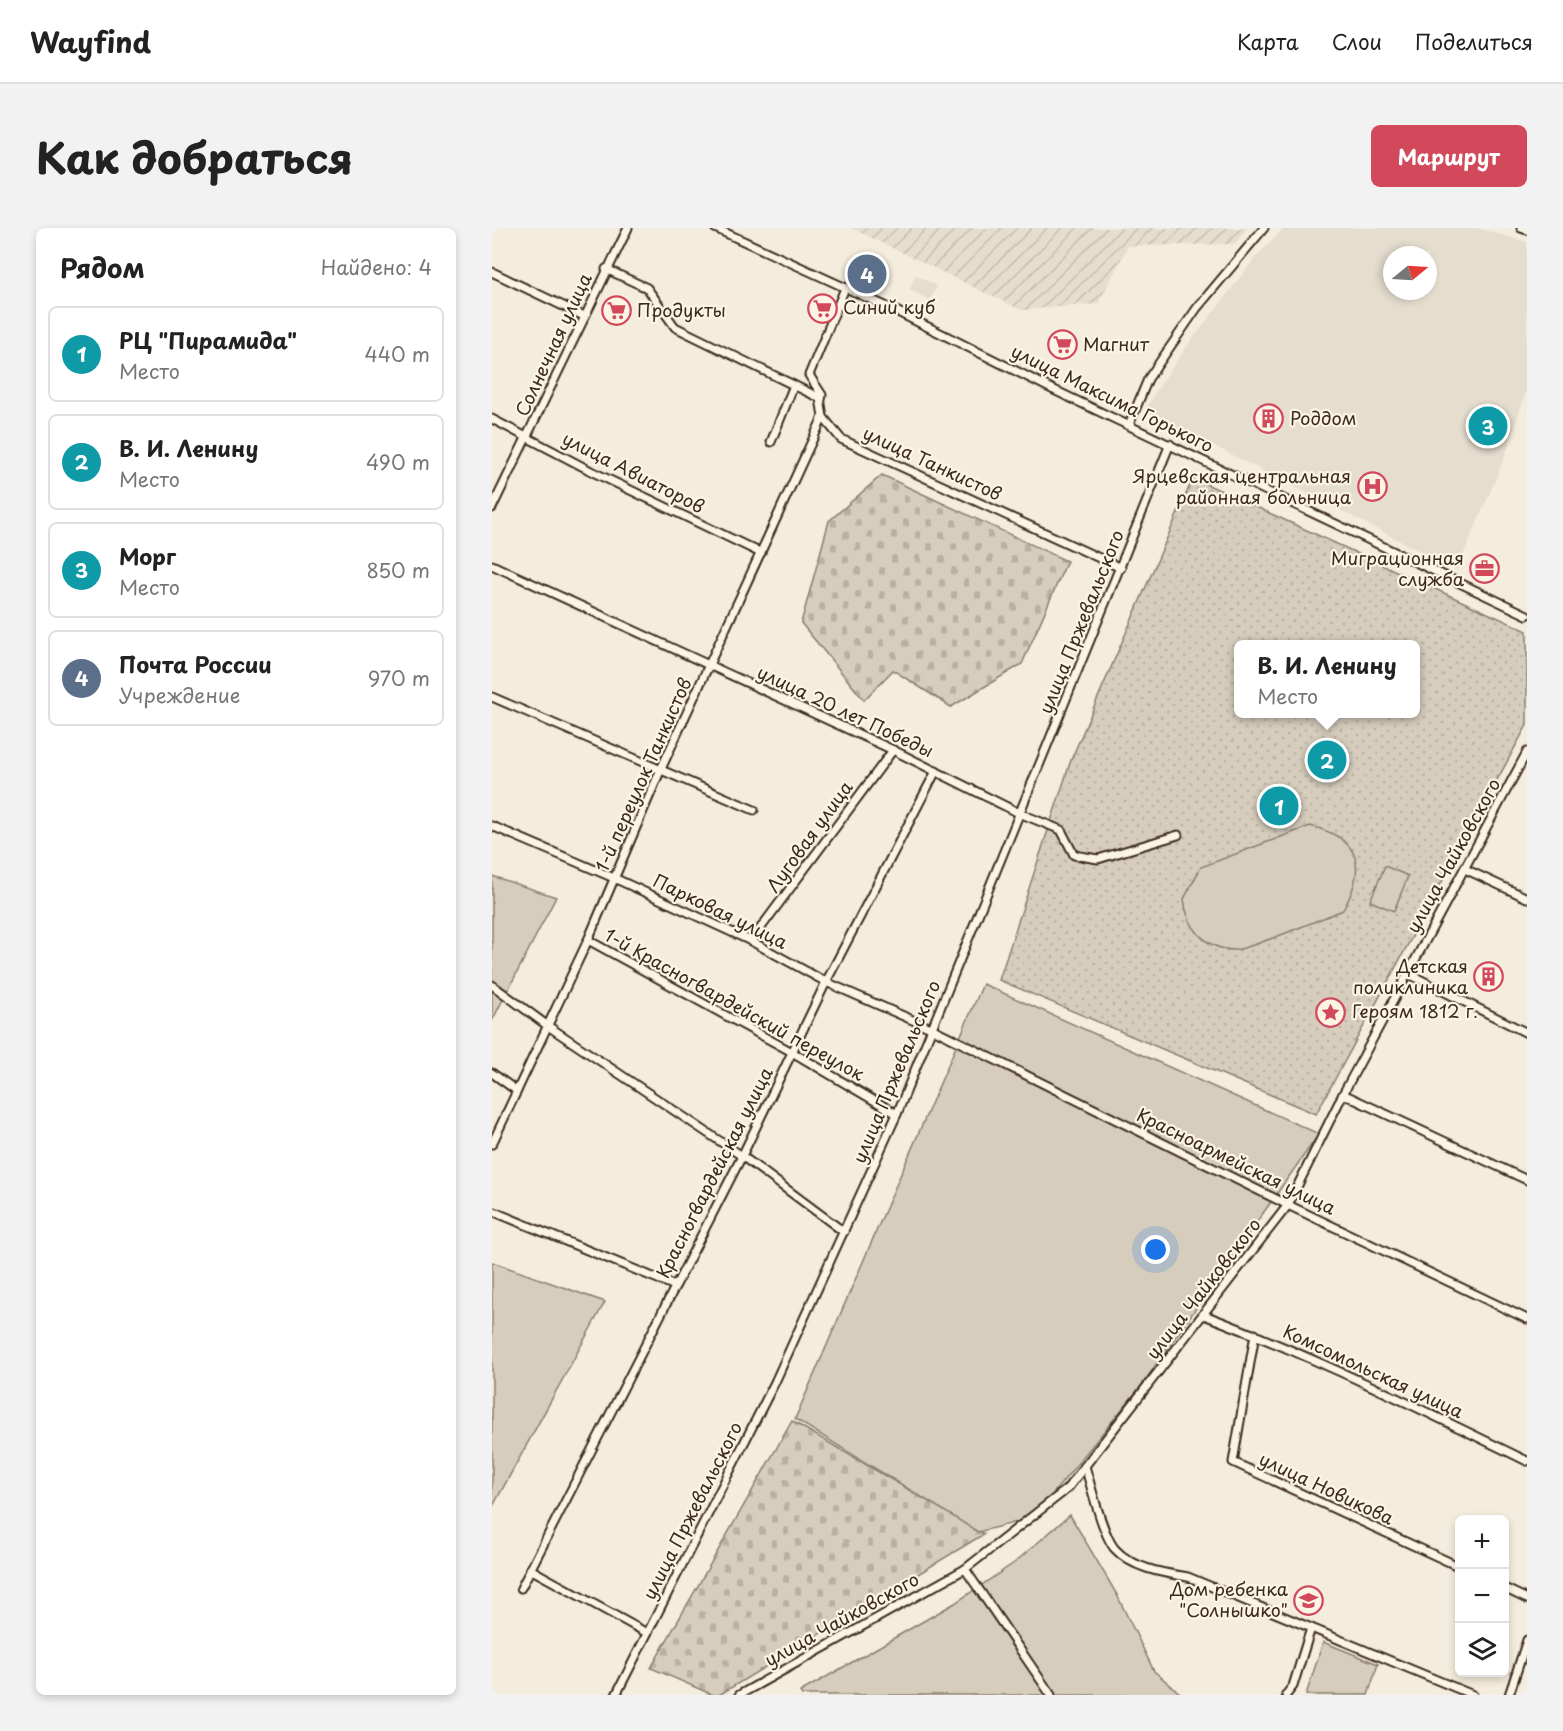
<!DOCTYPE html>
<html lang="ru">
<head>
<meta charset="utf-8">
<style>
  :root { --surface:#fff; --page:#f2f2f2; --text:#222; --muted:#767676; --line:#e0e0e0; --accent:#d1495b }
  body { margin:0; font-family:"Playpen Sans",sans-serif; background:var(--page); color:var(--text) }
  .controls { position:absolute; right:18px; bottom:18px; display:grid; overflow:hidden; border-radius:9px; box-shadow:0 3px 9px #0003 }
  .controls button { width:54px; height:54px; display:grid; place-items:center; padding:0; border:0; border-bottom:2px solid var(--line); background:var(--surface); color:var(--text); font:30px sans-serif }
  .compass { position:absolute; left:891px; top:18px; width:54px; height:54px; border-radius:50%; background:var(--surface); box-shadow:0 3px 9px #0003; rotate:72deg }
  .you { position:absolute; left:664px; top:1022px; width:21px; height:21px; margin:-15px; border:4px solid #fff; border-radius:50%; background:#1a73e8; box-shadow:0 0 0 9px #1a73e833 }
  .badge { display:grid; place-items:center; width:39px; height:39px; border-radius:50%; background:var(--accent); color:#fff; font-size:20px; font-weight:700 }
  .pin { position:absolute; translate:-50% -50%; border:3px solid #fff; box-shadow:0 2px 6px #0006 }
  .popup { position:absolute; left:742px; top:412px; width:186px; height:78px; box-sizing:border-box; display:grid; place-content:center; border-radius:9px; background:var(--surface); filter:drop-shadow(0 2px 4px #0005); font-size:20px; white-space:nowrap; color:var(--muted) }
  .popup b { font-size:22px; color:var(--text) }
  .popup::after { content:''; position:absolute; left:50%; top:100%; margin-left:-12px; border:12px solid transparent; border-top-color:var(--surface) }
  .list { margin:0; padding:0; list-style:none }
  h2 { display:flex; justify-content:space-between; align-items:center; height:78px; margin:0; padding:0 24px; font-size:26px }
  h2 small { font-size:20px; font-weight:400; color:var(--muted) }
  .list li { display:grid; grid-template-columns:39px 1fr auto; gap:18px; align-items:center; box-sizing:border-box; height:96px; margin:0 12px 12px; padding:0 12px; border:2px solid var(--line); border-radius:9px }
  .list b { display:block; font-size:22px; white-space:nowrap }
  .list p { margin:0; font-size:20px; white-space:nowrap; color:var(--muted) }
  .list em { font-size:20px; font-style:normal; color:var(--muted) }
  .icon { flex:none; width:33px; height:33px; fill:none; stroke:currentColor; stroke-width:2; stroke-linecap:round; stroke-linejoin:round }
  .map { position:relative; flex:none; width:1035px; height:1467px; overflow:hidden; border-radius:9px }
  header { display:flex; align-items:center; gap:36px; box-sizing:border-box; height:84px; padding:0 30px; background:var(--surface); border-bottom:2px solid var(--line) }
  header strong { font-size:28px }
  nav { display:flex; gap:33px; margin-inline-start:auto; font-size:21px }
  .intro { display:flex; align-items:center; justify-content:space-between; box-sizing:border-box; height:144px; padding:0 36px }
  h1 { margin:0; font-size:42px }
  .button { padding:15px 27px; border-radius:9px; background:var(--accent); color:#fff; font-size:21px; font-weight:700 }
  main { display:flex; gap:36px; padding:0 36px }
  aside { flex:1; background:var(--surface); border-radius:9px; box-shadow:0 3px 9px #0003 }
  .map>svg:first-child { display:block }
  .built { fill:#e5ddce; fill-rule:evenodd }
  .industrial { fill:url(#industrial-furrows) }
  .grass { fill:url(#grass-dots); stroke:#887c6e; stroke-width:1.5; fill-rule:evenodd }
  .cemetery { fill:url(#cemetery-stones); stroke:#887c6e; stroke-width:1.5 }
  .garden { fill:#d6cdbd; stroke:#887c6e; stroke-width:1.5 }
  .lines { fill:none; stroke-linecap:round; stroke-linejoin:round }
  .minor-casing { stroke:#3b2a1e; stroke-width:11 }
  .minor { stroke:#fcf5e5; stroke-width:7 }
  .labels { text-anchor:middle; stroke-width:4.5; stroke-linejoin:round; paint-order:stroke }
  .poi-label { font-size:18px; fill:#3b2a1e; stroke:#fcf5e5; text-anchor:start }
  .street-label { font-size:18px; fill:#3b2a1e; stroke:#fcf5e5 }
</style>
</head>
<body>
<header>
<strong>Wayfind</strong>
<nav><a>Карта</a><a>Слои</a><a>Поделиться</a></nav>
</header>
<div class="intro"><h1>Как добраться</h1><a class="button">Маршрут</a></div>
<main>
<aside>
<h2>Рядом<small>Найдено: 4</small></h2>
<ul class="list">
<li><span class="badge" style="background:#0f9aa8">1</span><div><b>РЦ &quot;Пирамида&quot;</b><p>Место</p></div><em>440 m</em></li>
<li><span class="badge" style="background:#0f9aa8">2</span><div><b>В. И. Ленину</b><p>Место</p></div><em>490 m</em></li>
<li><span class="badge" style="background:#0f9aa8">3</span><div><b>Морг</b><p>Место</p></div><em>850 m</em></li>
<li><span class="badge" style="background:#5c6f8a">4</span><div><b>Почта России</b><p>Учреждение</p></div><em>970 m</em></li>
</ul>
</aside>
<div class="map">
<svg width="1035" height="1467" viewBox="0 0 1035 1467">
  <defs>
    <pattern id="industrial-furrows" width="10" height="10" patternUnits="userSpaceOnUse" patternTransform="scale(1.5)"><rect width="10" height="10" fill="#e5ddce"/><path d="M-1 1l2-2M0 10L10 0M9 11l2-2" fill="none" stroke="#c5beb0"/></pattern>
    <pattern id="grass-dots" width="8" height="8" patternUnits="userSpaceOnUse" patternTransform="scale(1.5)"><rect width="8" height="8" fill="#d6cdbd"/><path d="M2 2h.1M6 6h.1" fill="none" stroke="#b9b0a2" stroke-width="1.8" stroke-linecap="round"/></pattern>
    <pattern id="cemetery-stones" width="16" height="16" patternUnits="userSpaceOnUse" patternTransform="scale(1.5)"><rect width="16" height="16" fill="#d6cdbd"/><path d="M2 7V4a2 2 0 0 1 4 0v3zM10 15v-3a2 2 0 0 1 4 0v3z" fill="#b9b0a2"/></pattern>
  </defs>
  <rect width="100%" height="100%" fill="#f4eddd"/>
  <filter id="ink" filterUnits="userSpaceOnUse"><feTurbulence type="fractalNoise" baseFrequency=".0167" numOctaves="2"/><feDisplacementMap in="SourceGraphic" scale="12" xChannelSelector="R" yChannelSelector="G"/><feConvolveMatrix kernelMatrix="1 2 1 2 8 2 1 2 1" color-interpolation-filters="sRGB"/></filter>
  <g filter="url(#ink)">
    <!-- built -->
    <g class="built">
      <path d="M792,0h193l50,14v147l-22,68 -48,113 -311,-159 8,-17 34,-49 68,-88zM900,27h36v36h-36z"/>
      <polygon points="424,47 445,58 438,72 417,62"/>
    </g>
    <!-- industrial -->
    <polygon class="industrial" points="359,0 755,0 743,16 636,18 606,76 529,82"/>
    <!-- grass -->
    <path class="grass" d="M701,250l334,153v94l-211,389 -317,-134 72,-220zM746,416h178v70h-178z"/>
    <!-- cemetery -->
    <g class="cemetery">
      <polygon points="390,247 575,333 530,436 459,479 401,442 372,472 309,395 337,293"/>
      <polygon points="300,1193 492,1306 227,1467 221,1467 159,1440"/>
    </g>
    <!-- garden -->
    <g class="garden">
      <path d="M818,598c51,12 57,41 33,84 -18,7 -95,40 -109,40 -29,-1 -47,-23 -50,-51l17,-32z"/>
      <polygon points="893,638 916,648 902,683 878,673"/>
      <polygon points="0,648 64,669 0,793"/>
      <polygon points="491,756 827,906 649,1158 541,1290 486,1304 303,1191"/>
      <polygon points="0,1034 113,1074 0,1280"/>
      <polygon points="578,1287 624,1365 662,1443 690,1467 310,1467 308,1464 463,1375 522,1335"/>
      <polygon points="831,1414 886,1436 876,1467 814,1467"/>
    </g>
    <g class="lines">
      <defs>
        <g id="minor">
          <polyline points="223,0 402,82 562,162 1035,387"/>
          <polyline points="1029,0 1035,2"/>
          <polyline points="114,41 155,60 183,99 328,170 331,189 349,211 629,340"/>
          <polyline points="0,44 92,88"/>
          <polyline points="329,172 330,167 317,147 353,60"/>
          <polyline points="0,191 101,244 269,325"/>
          <polyline points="637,197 656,151 705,80 772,0"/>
          <polyline points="279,214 302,157"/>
          <polyline points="0,280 136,0"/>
          <polyline points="0,337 401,522 527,585 569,602 582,627 606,631 686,607"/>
          <polyline points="0,469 262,582"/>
          <polyline points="0,598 122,650 259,713 334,754 441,801 796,977 1035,1091"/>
          <polyline points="973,641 1035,670"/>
          <polyline points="96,712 300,824 405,886"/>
          <polyline points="259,713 401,522"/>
          <polyline points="915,745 1035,805"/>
          <polyline points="0,757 56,798 250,928 352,1004"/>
          <polyline points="0,845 25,863"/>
          <polyline points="851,866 1035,952"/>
          <polyline points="0,916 96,712 169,541 331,189"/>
          <polyline points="0,983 183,1058"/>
          <path d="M712,1087c111,42 217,94 323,146"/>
          <polyline points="763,1106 741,1234 968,1339"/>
          <path d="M593,1238c6,20 18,70 30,83 18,20 49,24 73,28l285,118"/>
          <polyline points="38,1341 155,1405"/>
          <polyline points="473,1341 559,1467"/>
          <polyline points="29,1360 250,928 334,754 444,543"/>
          <polyline points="1012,1360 1035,1371"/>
          <polyline points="124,1467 283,1154 405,886 678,216"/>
          <polyline points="247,1467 473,1341 575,1261 796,977 851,866 1035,524"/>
          <polyline points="794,1467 801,1458 819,1400"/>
          <polyline points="1017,1467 1035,1412"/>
        </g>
      </defs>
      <!-- minor casing -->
      <use href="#minor" class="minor-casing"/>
      <!-- minor -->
      <use href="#minor" class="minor"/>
    </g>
  </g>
  <!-- icons -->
  <defs>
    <symbol id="supermarket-ring" viewBox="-11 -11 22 22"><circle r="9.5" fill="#fcf5e5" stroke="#d1495b" stroke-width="1.5"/><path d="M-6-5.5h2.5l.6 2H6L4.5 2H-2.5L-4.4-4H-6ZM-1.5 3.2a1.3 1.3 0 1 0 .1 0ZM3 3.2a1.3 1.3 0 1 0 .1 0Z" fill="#d1495b"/></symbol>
    <symbol id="building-ring" viewBox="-11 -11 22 22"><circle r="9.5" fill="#fcf5e5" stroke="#d1495b" stroke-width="1.5"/><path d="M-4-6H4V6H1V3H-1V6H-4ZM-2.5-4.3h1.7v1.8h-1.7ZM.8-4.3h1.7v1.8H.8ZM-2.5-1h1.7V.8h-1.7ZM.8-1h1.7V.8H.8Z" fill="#d1495b"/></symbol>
    <symbol id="hospital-ring" viewBox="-11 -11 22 22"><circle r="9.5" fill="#fcf5e5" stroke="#d1495b" stroke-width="1.5"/><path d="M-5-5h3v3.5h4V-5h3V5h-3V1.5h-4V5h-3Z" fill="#d1495b"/></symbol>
    <symbol id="office-ring" viewBox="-11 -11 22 22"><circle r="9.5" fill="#fcf5e5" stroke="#d1495b" stroke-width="1.5"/><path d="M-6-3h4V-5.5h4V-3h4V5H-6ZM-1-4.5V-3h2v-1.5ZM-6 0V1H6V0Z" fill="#d1495b"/></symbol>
    <symbol id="sight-ring" viewBox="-11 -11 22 22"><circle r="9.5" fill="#fcf5e5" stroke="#d1495b" stroke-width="1.5"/><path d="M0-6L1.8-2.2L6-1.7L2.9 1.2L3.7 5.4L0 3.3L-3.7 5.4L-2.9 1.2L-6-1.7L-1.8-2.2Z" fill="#d1495b"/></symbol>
    <symbol id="school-ring" viewBox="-11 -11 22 22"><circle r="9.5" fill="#fcf5e5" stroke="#d1495b" stroke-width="1.5"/><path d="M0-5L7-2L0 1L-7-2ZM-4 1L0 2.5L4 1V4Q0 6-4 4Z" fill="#d1495b"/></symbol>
  </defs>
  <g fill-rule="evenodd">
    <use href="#supermarket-ring" x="314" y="64" width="33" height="33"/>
    <use href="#supermarket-ring" x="108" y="66" width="33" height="33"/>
    <use href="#supermarket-ring" x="554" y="100" width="33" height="33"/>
    <use href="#building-ring" x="760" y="174" width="33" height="33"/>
    <use href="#hospital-ring" x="864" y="242" width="33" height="33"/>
    <use href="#office-ring" x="976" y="324" width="33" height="33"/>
    <use href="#building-ring" x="980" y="732" width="33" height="33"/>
    <use href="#sight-ring" x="822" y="768" width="33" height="33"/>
    <use href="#school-ring" x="800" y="1356" width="33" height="33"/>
  </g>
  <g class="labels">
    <!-- poi labels -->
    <g class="poi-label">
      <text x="351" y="86">Синий куб</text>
      <text x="145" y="89">Продукты</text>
      <text x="591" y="123">Магнит</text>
      <text x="798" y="197">Роддом</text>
      <text x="859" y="255" text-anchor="end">Ярцевская центральная<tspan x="859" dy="21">районная больница</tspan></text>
      <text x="972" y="337" text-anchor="end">Миграционная<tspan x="972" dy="21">служба</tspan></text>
      <text x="976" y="745" text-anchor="end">Детская<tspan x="976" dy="21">поликлиника</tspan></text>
      <text x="860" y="790">Героям 1812 г.</text>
      <text x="796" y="1368" text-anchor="end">Дом ребенка<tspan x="796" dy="21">"Солнышко"</tspan></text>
    </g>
    <!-- street labels -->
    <g class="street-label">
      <text transform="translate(62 117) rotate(-65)" y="6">Солнечная улица</text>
      <text transform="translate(620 171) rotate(26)" y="6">улица Максима Горького</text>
      <text transform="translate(440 236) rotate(25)" y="6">улица Танкистов</text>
      <text transform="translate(141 245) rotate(27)" y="6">улица Авиаторов</text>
      <text transform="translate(590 394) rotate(-68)" y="6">улица Пржевальского</text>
      <text transform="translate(353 484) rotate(25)" y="6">улица 20 лет Победы</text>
      <text transform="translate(152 547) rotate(-66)" y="6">1-й переулок Танкистов</text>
      <text transform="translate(318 609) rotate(-54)" y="6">Луговая улица</text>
      <text transform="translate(962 628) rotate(-61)" y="6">улица Чайковского</text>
      <text transform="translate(228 684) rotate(26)" y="6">Парковая улица</text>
      <text transform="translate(242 777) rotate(29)" y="6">1-й Красногвардейский переулок</text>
      <text transform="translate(405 844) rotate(-67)" y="6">улица Пржевальского</text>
      <text transform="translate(744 934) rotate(26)" y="6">Красноармейская улица</text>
      <text transform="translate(223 945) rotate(-63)" y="6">Красногвардейская улица</text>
      <text transform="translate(712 1061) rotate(-52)" y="6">улица Чайковского</text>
      <text transform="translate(881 1144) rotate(25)" y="6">Комсомольская улица</text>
      <text transform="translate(834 1261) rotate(25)" y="6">улица Новикова</text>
      <text transform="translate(201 1283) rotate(-63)" y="6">улица Пржевальского</text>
      <text transform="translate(350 1392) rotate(-29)" y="6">улица Чайковского</text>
    </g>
  </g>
</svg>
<div class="controls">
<button>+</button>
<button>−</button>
<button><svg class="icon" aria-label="layers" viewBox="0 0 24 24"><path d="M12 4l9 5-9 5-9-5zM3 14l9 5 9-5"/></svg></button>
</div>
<svg class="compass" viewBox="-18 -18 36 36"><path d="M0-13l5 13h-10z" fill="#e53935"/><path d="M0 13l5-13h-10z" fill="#767676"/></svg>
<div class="you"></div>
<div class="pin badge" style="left:787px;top:578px;background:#0f9aa8">1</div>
<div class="pin badge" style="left:835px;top:532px;background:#0f9aa8">2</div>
<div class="popup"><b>В. И. Ленину</b>Место</div>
<div class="pin badge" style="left:996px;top:198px;background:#0f9aa8">3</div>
<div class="pin badge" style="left:375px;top:46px;background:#5c6f8a">4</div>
</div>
</main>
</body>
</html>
